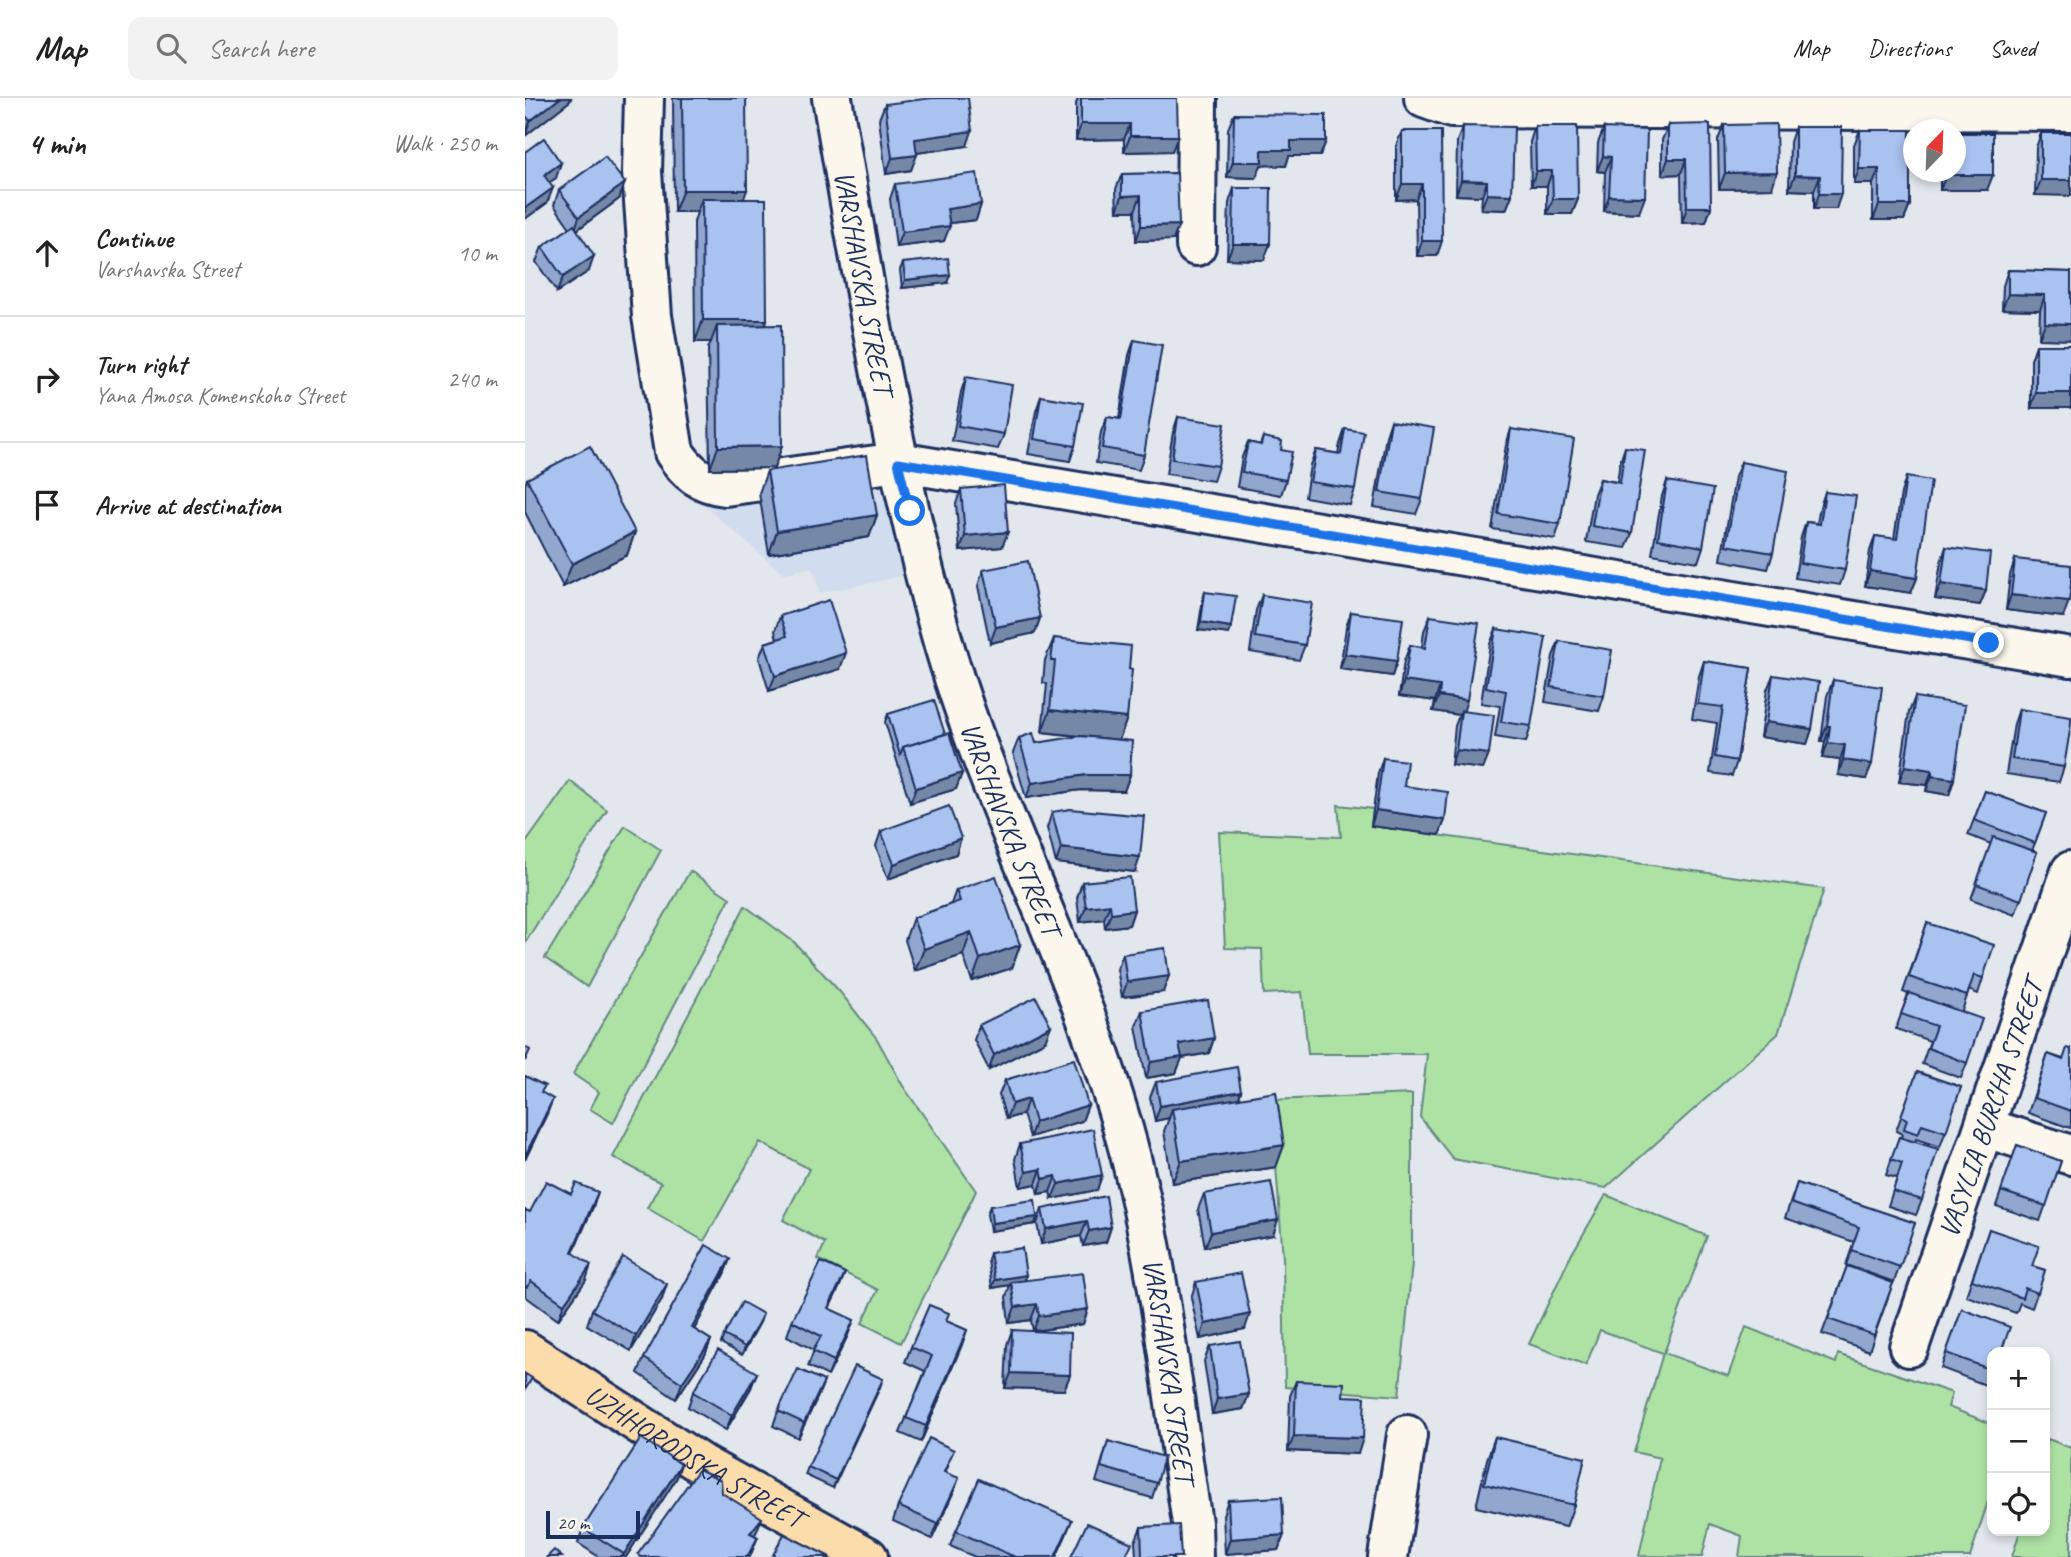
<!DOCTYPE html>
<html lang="en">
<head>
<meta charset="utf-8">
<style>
  :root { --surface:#fff; --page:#f2f2f2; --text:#222; --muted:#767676; --line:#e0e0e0 }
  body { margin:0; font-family:Caveat,sans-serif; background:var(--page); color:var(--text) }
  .controls { position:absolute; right:21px; bottom:21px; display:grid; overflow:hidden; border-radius:14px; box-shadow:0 4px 10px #0003 }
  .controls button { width:63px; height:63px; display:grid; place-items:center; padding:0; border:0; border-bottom:2px solid var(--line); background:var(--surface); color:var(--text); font:35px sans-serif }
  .compass { position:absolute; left:1378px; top:21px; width:63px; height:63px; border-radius:50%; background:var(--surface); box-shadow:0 4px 10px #0003; rotate:23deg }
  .scale { position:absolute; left:21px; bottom:18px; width:94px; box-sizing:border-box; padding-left:7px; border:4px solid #1b2f5e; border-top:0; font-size:19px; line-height:24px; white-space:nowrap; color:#1b2f5e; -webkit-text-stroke:5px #fbf7ec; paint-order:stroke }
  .stop { position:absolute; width:21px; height:21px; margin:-16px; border:5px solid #1a73e8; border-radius:50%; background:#fff }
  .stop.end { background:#1a73e8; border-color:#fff; box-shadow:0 2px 7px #0008 }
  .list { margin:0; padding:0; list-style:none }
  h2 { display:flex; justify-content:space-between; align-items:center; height:91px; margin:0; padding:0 28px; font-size:30px }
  h2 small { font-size:23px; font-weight:400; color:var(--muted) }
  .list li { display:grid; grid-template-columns:46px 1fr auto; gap:21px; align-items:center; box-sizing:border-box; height:126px; padding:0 28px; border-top:2px solid var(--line) }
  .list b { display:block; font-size:26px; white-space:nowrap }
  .list p { margin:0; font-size:23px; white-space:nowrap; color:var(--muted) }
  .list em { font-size:23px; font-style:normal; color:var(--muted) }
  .icon { flex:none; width:38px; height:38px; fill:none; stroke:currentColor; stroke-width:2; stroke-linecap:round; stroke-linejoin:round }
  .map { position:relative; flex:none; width:1546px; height:1459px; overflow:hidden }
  header { display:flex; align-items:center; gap:42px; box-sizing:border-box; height:98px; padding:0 35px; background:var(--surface); border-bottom:2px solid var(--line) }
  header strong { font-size:33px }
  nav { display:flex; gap:38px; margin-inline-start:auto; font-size:24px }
  .search { width:490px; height:63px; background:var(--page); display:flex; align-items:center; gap:18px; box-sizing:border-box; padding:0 24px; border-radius:14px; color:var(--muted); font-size:26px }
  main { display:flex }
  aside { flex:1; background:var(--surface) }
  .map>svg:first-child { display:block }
  .built { fill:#d1dcee }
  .green { fill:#aee2a4; stroke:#648881; stroke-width:2 }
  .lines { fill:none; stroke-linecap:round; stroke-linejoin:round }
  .minor-casing { stroke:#1b2f5e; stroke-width:44 }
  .major-casing { stroke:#1b2f5e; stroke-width:44 }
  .minor { stroke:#fbf7ec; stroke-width:38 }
  .major { stroke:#fddcac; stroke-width:38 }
  .wall { fill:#91a7ce; stroke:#1b2f5e; stroke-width:2 }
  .shaded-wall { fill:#7688a7; stroke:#1b2f5e; stroke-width:2 }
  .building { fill:#a9c2ef; stroke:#1b2f5e; stroke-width:2 }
  .route { stroke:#1a73e8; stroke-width:9 }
  .labels { text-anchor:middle; stroke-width:7; stroke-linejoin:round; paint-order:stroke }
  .street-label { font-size:28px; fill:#1b2f5e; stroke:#fbf7ec }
</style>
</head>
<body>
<header>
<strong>Map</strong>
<div class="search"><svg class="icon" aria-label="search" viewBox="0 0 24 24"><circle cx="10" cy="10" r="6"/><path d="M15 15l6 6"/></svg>Search here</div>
<nav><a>Map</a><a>Directions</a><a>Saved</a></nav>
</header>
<main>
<aside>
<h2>4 min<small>Walk · 250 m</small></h2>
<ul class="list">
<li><svg class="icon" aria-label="ahead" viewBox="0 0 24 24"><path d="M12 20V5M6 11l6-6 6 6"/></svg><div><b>Continue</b><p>Varshavska Street</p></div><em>10 m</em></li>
<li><svg class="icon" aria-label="right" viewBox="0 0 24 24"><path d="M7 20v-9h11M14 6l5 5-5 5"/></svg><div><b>Turn right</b><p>Yana Amosa Komenskoho Street</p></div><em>240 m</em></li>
<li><svg class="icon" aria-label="arrive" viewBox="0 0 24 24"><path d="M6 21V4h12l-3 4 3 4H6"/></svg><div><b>Arrive at destination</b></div></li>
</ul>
</aside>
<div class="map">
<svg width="1546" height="1459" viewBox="0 0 1546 1459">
  <rect width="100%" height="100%" fill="#e2e7ed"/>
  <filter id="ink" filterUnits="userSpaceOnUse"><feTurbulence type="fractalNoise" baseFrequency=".0143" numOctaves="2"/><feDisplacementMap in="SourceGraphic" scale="14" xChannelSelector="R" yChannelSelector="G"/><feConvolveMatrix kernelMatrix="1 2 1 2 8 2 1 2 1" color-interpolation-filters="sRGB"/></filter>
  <g filter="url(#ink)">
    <!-- built -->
    <polygon class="built" points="358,374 383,477 295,495 287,469 258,476 167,397"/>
    <!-- green -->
    <g class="green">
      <polygon points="45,683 82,712 0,845 0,746"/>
      <polygon points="813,707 848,711 846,728 1299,791 1253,936 1081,1090 928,1061 895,1019 902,956 783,956 777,894 739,896 737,851 700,850 694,734 816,739"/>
      <polygon points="100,728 136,752 62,889 20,860"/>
      <polygon points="165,773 205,800 88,1025 65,1011 74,994 48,976"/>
      <polygon points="220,808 269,844 315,894 352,941 378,988 451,1093 376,1245 337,1225 353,1192 293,1161 300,1145 258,1122 284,1071 235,1044 179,1143 122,1110 136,1085 88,1059"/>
      <polygon points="887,996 887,1165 874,1298 760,1289 758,1160 746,1002"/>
      <polygon points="1081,1097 1182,1138 1139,1255 1203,1278 1221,1229 1311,1265 1313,1256 1427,1295 1423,1309 1467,1326 1467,1391 1445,1459 1214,1459 1217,1438 1185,1426 1177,1459 1114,1458 1135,1360 1109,1354 1138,1255 1075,1232 1061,1267 1004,1246 1045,1159"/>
      <polygon points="1523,1341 1546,1350 1546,1459 1487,1459 1495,1433 1520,1433 1520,1353"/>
    </g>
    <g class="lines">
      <defs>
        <g id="minor">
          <path d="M119,0l-2,74 10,144 22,136c14,21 26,31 51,34l173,-24 1173,195"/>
          <path id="s1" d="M307,0c31,180 60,361 109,537 49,174 139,334 186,508 33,121 46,256 65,380l1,34"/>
          <polyline points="899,0 927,10 1546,13"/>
          <polyline points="671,148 672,0"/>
          <polyline points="1461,1030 1546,1057"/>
          <path id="s2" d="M1384,1249l162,-476"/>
          <polyline points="863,1459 882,1337"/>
        </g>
        <g id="major">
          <path id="s3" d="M0,1252l176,114 167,93"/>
        </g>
      </defs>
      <!-- minor casing -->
      <use href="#minor" class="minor-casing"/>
      <!-- major casing -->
      <use href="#major" class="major-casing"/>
      <!-- minor -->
      <use href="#minor" class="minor"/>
      <!-- major -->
      <use href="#major" class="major"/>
    </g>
    <!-- wall -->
    <g class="wall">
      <polygon points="0,0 46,0 45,3 0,38"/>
      <polygon points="148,0 221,0 218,101 242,222 240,228 257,348 249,370 185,371 183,250 186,244 170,244 169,124 172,114 149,114"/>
      <polygon points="553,0 652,0 647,53 599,54 599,41 551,42 551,6"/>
      <polygon points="360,6 442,48 391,55 386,72 361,76 354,21"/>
      <polygon points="709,16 801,43 795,58 764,58 761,68 736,67 731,80 702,79 703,31"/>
      <polygon points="1143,27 1186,109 1181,124 1157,125 1156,76 1137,77 1137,42"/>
      <polygon points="1199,27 1247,90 1194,91 1193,42"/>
      <polygon points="938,28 987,97 981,112 956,111 957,98 931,97 932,43"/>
      <polygon points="1010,28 1053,101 1047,116 1022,116 1022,88 1006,88 1005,44"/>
      <polygon points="1270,29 1311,111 1289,111 1289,93 1264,92 1265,44"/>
      <polygon points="1079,30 1114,115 1079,113 1080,74 1072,73 1073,45"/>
      <polygon points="1335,32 1385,107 1379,122 1348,122 1348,86 1329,86 1329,47"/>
      <polygon points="877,33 916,33 912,158 892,158 891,101 871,102 871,48"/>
      <polygon points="1516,35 1546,35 1510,97 1511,50"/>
      <polygon points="1415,74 1431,74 1462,92 1415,92"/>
      <polygon points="652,75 648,142 611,143 610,113 592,113 591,91 597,76"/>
      <polygon points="370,86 456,106 451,122 424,125 419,143 371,149 365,101"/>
      <polygon points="709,90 739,162 702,161 704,105"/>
      <polygon points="34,92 94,101 52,132 64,173 32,194 11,164 17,149 45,130 29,107"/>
      <polygon points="378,165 422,185 377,190 375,172"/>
      <polygon points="1483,172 1546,174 1514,241 1515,212 1477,211 1478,188"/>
      <polygon points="609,242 619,357 614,372 571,365 576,334 582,319 594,321 604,257"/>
      <polygon points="1511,247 1546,247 1506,310 1506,262"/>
      <polygon points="441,279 479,336 473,351 427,343 436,294"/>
      <polygon points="516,298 550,348 545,363 503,356 511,313"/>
      <polygon points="653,319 693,368 688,383 641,376 648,334"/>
      <polygon points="866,323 897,401 891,416 849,409 861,338"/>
      <polygon points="820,331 830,391 825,407 780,399 785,367 791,352 813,356 815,346"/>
      <polygon points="986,331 1035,426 1030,441 967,431 981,347"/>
      <polygon points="738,339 761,382 756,397 712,389 717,359 723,344 735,347"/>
      <polygon points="1100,349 1107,435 1101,450 1061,444 1069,396 1075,381 1092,384 1095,364"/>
      <polygon points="1216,364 1248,455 1243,471 1196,462 1210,379"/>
      <polygon points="242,373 352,417 344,439 244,456 234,395"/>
      <polygon points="1381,379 1392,480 1386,495 1340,488 1345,453 1350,438 1369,441 1376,395"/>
      <polygon points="2,381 110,434 102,457 38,489 0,414 0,387"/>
      <polygon points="1142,383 1178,449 1173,464 1127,456 1137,398"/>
      <polygon points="436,391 477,449 435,453 431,406"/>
      <polygon points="1300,394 1320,472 1315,487 1270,480 1276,439 1281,424 1292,425 1295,409"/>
      <polygon points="1421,449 1461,492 1455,507 1410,501 1416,464"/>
      <polygon points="1490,461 1538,519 1481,512 1485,477"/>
      <polygon points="458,472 515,520 510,535 465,545 453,488"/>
      <polygon points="680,494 706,529 704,536 673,532 678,501"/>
      <polygon points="737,497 780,547 774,562 725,554 731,512"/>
      <polygon points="826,514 872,563 867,578 815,571 821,529"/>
      <polygon points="255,518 315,571 244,593 234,560 240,545 252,541 250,533"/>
      <polygon points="905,518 938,613 964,656 958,671 926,667 930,628 934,617 908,613 910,603 874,598 879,563 885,547 897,549 899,533"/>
      <polygon points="971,531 1006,628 1001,644 970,639 975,608 956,605 965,546"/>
      <polygon points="529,540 604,571 602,620 594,642 605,677 599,693 556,692 501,700 488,655 494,640 511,645 569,640 517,634 522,586 518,585 520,562"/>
      <polygon points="1034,543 1079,598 1074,613 1020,604 1028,558"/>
      <polygon points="1179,563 1226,570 1212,663 1207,678 1185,675 1192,625 1167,621 1174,578"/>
      <polygon points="1248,577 1287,631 1282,646 1235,639 1242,592"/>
      <polygon points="1308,582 1341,681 1313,677 1315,662 1297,660 1300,644 1296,643 1302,598"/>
      <polygon points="1390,599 1429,681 1424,697 1401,693 1402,687 1374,684 1384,614"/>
      <polygon points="1494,611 1539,669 1534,684 1481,676 1489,626"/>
      <polygon points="363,616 419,636 437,675 431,691 385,705 360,624"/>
      <polygon points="858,660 879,688 920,722 914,737 846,728 853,675"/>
      <polygon points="1460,693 1521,715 1507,753 1512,754 1490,817 1446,801 1466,746 1443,737"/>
      <polygon points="527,714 610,774 531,765 522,730"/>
      <polygon points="356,733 436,740 431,756 363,781 351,748"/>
      <polygon points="557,784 609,812 604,827 580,830 579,821 555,824 552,800"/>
      <polygon points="431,792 495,847 487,870 447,883 438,857 390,873 380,842 388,820 426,806"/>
      <polygon points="1402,825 1458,880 1453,896 1444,892 1437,913 1442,965 1436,980 1397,966 1405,943 1371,931 1383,896 1378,894"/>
      <polygon points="598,856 638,894 597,899 592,871"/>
      <polygon points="617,913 689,940 684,955 657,960 651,975 621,980 611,928"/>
      <polygon points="454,927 520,943 464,972 449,942"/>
      <polygon points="1546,951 1546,1027 1545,1030 1503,1015 1523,956 1538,961"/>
      <polygon points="1392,974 1436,989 1415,1049 1391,1041 1390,1044 1397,1102 1391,1117 1363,1108 1372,1080 1361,1077 1374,1039 1376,1039 1377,1036 1371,1033"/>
      <polygon points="480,982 563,1007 557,1023 505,1039 498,1016 481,1021 474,997"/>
      <polygon points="631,984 716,993 714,1000 759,1047 751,1069 647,1085 639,1033 644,1020 630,1023 625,999"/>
      <polygon points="495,1046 577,1077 572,1092 527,1101 525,1094 513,1096 511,1086 495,1089 490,1061"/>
      <polygon points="1492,1047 1536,1063 1515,1123 1471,1108"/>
      <polygon points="1272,1085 1390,1125 1369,1184 1321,1167 1329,1144 1260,1120"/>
      <polygon points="679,1096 748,1137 680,1149 673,1111"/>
      <polygon points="465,1108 512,1119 510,1126 465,1133 462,1116"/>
      <polygon points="68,1109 48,1155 61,1182 33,1222 0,1198 0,1112 5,1114"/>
      <polygon points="517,1111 586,1129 581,1144 558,1148 556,1138 516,1146 512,1126"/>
      <polygon points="1464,1131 1507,1168 1520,1172 1507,1210 1495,1205 1491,1215 1441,1198"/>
      <polygon points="465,1155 501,1177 500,1182 563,1211 558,1226 508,1233 506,1222 484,1225 481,1199 485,1187 467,1190 463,1162"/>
      <polygon points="205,1161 199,1176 169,1231 186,1242 180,1257 151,1301 113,1275 119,1260"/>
      <polygon points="1322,1168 1368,1185 1344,1253 1297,1236"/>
      <polygon points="320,1175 314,1190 304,1210 323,1237 303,1278 283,1268 289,1252 262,1238 267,1223"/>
      <polygon points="671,1184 720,1231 675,1241 666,1200"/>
      <polygon points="137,1201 106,1253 62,1227 67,1212"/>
      <polygon points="1437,1211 1467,1254 1467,1278 1463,1288 1416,1270"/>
      <polygon points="421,1223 442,1232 396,1344 375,1335 400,1273 380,1264 386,1249"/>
      <polygon points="235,1224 217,1257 196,1245 199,1237"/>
      <polygon points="487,1232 545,1277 539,1292 480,1290 482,1247"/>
      <polygon points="685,1248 724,1296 718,1311 687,1316 679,1263"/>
      <polygon points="299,1283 293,1298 273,1340 248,1328 253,1313"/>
      <polygon points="771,1283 818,1298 833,1356 763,1353 765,1298"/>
      <polygon points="355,1289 308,1390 280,1377 283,1369"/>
      <polygon points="226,1290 201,1332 163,1309 168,1294"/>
      <polygon points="970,1339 1049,1407 1041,1429 951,1409 962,1361"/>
      <polygon points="583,1343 632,1385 627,1400 571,1384"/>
      <polygon points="424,1367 420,1374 428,1395 407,1441 368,1423 373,1408"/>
      <polygon points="151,1381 101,1459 74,1459 53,1445 58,1430"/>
      <polygon points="703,1402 759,1437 753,1452 700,1456 698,1417"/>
      <polygon points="616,1429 656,1459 611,1459 610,1444"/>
      <polygon points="431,1433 541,1437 531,1459 450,1459 425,1448"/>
    </g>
    <!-- shaded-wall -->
    <g class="shaded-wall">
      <polygon points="35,0 46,0 45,3 0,38 5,23"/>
      <polygon points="556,26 605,26 599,41 551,42"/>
      <polygon points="447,33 442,48 384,56 390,41"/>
      <polygon points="605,38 653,38 647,53 599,54"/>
      <polygon points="766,43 801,43 795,58 764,58 761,68 736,67 731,80 702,79 708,64 737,52"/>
      <polygon points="392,57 386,72 361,76 367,60"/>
      <polygon points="1078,58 1086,59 1080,74 1072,73"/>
      <polygon points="1143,61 1161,61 1156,76 1137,77"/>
      <polygon points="36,65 31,80 13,92 19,77"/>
      <polygon points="1334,71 1354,71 1348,86 1329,86"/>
      <polygon points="1011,73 1027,73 1022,88 1006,88"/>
      <polygon points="1252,74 1247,90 1194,91 1200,75"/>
      <polygon points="1270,77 1295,78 1289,93 1264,92"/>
      <polygon points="1421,77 1468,77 1462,92 1415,92"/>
      <polygon points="936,82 962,83 957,98 931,97"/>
      <polygon points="1516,82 1546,82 1546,98 1510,97"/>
      <polygon points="100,85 94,101 49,134 54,119"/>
      <polygon points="877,86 897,86 891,101 871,102"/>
      <polygon points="28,90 22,105 0,121 0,110"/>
      <polygon points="158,92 222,92 214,114 177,101 172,114 149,114"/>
      <polygon points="962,96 987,97 981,112 956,111"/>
      <polygon points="1294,96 1316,96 1311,111 1289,111"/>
      <polygon points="616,97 610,113 592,113 597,98"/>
      <polygon points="1084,98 1120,99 1114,115 1079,113"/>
      <polygon points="1028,101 1053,101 1047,116 1022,116"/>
      <polygon points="456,106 451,122 417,126 422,111"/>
      <polygon points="1354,107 1385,107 1379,122 1348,122"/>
      <polygon points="1162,109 1186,109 1181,124 1157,125"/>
      <polygon points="654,127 648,142 611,143 616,128"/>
      <polygon points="425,128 419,143 371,149 377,134"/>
      <polygon points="897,143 917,143 912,158 892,158"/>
      <polygon points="708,146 745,146 739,162 702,161"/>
      <polygon points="69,158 64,173 32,194 38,179"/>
      <polygon points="425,177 422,185 377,190 380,182"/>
      <polygon points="1483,196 1520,197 1515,212 1477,211"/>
      <polygon points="178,222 242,222 234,244 192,228 186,244 170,244"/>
      <polygon points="1520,225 1546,226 1546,242 1514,241"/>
      <polygon points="1511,295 1546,295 1546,310 1506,310"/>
      <polygon points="257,348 249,370 185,371 193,349"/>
      <polygon points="352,417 344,439 244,456 252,433"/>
      <polygon points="110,434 102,457 38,489 47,466"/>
      <polygon points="483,434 477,449 435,453 440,438"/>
      <polygon points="1345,473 1392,480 1386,495 1340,488"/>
      <polygon points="1416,486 1461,492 1455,507 1410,501"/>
      <polygon points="1486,497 1544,503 1538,519 1481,512"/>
      <polygon points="515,520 510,535 465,545 471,529"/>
      <polygon points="676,524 706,529 704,536 673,532"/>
      <polygon points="321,555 315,571 244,593 250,578"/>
      <polygon points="820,556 872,563 867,578 815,571"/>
      <polygon points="879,583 915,588 910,603 874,598"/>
      <polygon points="914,598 942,602 937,618 936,613 934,617 908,613"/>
      <polygon points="525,612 602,620 594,642 517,634"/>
      <polygon points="1241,624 1287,631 1282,646 1235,639"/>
      <polygon points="1302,628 1305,628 1300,644 1296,643"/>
      <polygon points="1303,645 1320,647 1315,662 1297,660"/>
      <polygon points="931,652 964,656 958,671 926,667"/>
      <polygon points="1318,662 1347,666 1341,681 1313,677"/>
      <polygon points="1380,668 1407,672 1402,687 1374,684"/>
      <polygon points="437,675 431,691 385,705 391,690"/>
      <polygon points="561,677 605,677 599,693 556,692 501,700 507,685"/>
      <polygon points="1407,678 1429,681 1424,697 1401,693"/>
      <polygon points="851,712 920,722 914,737 846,728"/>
      <polygon points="436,740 431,756 363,781 369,766"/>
      <polygon points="536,750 615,759 610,774 531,765"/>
      <polygon points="585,806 579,821 555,824 561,809"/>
      <polygon points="609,812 604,827 580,830 586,815"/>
      <polygon points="446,834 438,857 390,873 399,851"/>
      <polygon points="495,847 487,870 447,883 455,861"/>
      <polygon points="644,878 638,894 597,899 602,884"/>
      <polygon points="526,928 520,943 464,972 469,957"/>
      <polygon points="689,940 684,955 657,960 651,975 621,980 626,964 654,946"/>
      <polygon points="716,993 711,1008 647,1011 644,1020 630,1023 635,1008"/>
      <polygon points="28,1001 22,1016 0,1062 0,1058"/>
      <polygon points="503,1001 498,1016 481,1021 487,1006"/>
      <polygon points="563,1007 557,1023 505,1039 510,1024"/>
      <polygon points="759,1047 751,1069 647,1085 656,1063"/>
      <polygon points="516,1071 511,1086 495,1089 501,1074"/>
      <polygon points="577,1077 572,1092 527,1101 533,1086"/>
      <polygon points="531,1078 525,1094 513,1096 518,1081"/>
      <polygon points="73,1094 68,1109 41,1169 47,1154"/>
      <polygon points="512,1119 510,1126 465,1133 467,1125"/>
      <polygon points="753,1122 748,1137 680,1149 686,1134"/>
      <polygon points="562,1123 556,1138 516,1146 521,1131"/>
      <polygon points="586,1129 581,1144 558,1148 564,1133"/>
      <polygon points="205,1161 199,1176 162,1245 167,1230"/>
      <polygon points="66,1167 61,1182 33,1222 39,1206"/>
      <polygon points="320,1175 314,1190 297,1225 303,1210"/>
      <polygon points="501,1177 499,1185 486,1184 485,1187 467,1190 470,1182"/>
      <polygon points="142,1186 137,1201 106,1253 111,1238"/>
      <polygon points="512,1206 506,1222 484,1225 490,1209"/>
      <polygon points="563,1211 558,1226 508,1233 514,1218"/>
      <polygon points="238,1216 235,1224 217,1257 220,1249"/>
      <polygon points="725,1216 720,1231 675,1241 680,1226"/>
      <polygon points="329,1222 323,1237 303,1278 309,1263"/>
      <polygon points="442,1232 437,1247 396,1344 401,1328"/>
      <polygon points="186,1242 180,1257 151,1301 157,1285"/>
      <polygon points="232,1275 226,1290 201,1332 207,1317"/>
      <polygon points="486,1275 545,1277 539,1292 480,1290"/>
      <polygon points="358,1281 355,1289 308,1390 311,1382"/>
      <polygon points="299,1283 293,1298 273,1340 279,1325"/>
      <polygon points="724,1296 718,1311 687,1316 692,1301"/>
      <polygon points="769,1338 838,1340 833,1356 763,1353"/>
      <polygon points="156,1366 151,1381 101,1459 97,1459"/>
      <polygon points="434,1380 428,1395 407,1441 413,1426"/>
      <polygon points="237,1420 231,1435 220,1450 225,1435"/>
      <polygon points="547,1422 541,1437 531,1459 530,1459"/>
      <polygon points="759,1437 753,1452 700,1456 705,1441"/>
      <polygon points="233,1439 225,1459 222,1459"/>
    </g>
    <!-- building -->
    <g class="building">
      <polygon points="0,0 35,0 5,23 0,17"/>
      <polygon points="157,0 221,0 222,92 158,92"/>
      <polygon points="407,0 443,0 447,33 390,41 392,57 367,60 360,6"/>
      <polygon points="556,0 652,0 653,38 605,38 605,26 556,26"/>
      <polygon points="709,16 801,17 801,43 766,43 766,52 737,52 737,64 708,64"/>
      <polygon points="1185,26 1186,109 1162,109 1161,61 1143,61 1143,27"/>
      <polygon points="1251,26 1252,74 1200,75 1199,27"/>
      <polygon points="938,28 989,29 987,97 962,96 962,83 936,82"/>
      <polygon points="1010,28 1052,28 1053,101 1028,101 1027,73 1011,73"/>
      <polygon points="1270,29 1317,29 1316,96 1294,96 1295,78 1270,77"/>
      <polygon points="1079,30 1122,32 1120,99 1084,98 1086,59 1078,58"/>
      <polygon points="1335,32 1385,32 1385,107 1354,107 1354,71 1334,71"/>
      <polygon points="877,33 916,33 917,143 897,143 897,86 877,86"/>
      <polygon points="1431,35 1468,35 1468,77 1421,77 1421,74 1431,74"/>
      <rect x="1516" y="35" width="30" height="47"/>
      <polygon points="19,40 36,65 19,77 28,90 0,110 0,54"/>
      <polygon points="80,59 100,85 54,119 34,92"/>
      <polygon points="452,75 456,106 422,111 425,128 377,134 370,86"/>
      <polygon points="652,75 654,127 616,128 616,97 597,98 597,76"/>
      <polygon points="709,90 746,90 745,146 708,146"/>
      <polygon points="177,101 241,101 242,222 178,222"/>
      <polygon points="49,127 69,158 38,179 17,149"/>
      <polygon points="423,160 425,177 380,182 378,165"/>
      <polygon points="1483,172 1546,174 1546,226 1520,225 1520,197 1483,196"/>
      <polygon points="256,227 257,348 193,349 192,228"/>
      <polygon points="609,242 637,247 619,357 577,350 582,319 596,321"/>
      <rect x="1511" y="247" width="35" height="48"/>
      <polygon points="441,279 487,287 479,336 433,328"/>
      <polygon points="516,298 558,305 550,348 509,341"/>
      <polygon points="653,319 700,326 693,368 647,361"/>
      <polygon points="866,323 909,330 897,401 854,394"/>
      <polygon points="820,331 839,334 830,391 785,384 791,352 816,356"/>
      <polygon points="986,331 1049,341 1035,426 973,416"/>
      <polygon points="738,339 757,343 756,352 767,354 761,382 717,374 723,344 736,347"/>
      <polygon points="65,348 110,434 47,466 2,381"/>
      <polygon points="1100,349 1120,352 1107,435 1067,428 1075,381 1095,385"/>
      <polygon points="342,357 352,417 252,433 242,373"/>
      <polygon points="1216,364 1263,373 1248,455 1201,447"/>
      <polygon points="1381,379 1406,383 1392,480 1345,473 1350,438 1372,441"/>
      <polygon points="1142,383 1188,391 1178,449 1133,441"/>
      <polygon points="479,387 483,434 440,438 436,391"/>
      <polygon points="1300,394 1331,398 1320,472 1275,465 1281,424 1295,426"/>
      <polygon points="1421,449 1465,455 1461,492 1416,486"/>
      <polygon points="1490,461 1546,467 1546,486 1544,503 1486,497"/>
      <polygon points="503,463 515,520 471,529 458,472"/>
      <polygon points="680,494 711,498 706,529 676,524"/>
      <polygon points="737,497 787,505 780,547 730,539"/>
      <polygon points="304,502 321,555 250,578 240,545 262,538 255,518"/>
      <polygon points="826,514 878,521 872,563 820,556"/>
      <polygon points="905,518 954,525 942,602 914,598 915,588 879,583 885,547 900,550"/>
      <polygon points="971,531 1021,539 1006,628 976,624 981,593 961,589"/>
      <polygon points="529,540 606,548 604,571 607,572 602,620 525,612 530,563 526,563"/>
      <polygon points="1034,543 1087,552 1079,598 1026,589"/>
      <polygon points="1179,563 1226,570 1212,663 1190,659 1198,609 1173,606"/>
      <polygon points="1248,577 1294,584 1287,631 1241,624"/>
      <polygon points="1308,582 1357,589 1347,666 1318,662 1320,647 1303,645 1305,628 1302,628"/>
      <polygon points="1390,599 1440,607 1429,681 1407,678 1407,672 1380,668"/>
      <polygon points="409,602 420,636 378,649 375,657 363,616"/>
      <polygon points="1494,611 1546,619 1546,626 1539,669 1487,661"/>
      <polygon points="936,613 969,617 964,656 931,652"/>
      <polygon points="424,635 437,675 391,690 378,649"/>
      <polygon points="508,635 511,645 555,638 607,643 605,677 561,677 507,685 494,640"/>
      <polygon points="858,660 882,663 879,688 923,694 920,722 851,712"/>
      <polygon points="1460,693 1521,715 1510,745 1449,722"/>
      <polygon points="424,708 436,740 369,766 356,733"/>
      <polygon points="545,711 619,718 615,759 536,750 527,714"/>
      <polygon points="1468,739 1512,754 1496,802 1451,786"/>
      <polygon points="471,778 495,847 455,861 446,834 399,851 388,820 435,803 431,792"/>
      <polygon points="605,779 609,812 586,815 585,806 561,809 557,784"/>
      <polygon points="1402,825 1469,847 1458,880 1449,877 1442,898 1384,879"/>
      <polygon points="640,850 644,878 602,884 598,856"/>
      <polygon points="1384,895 1457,921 1442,965 1403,950 1411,928 1376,916"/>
      <polygon points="511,899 526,928 469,957 454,927"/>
      <polygon points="683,902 689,940 654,946 657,959 626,964 617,913"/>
      <polygon points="0,949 5,952 0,963"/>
      <polygon points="1542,950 1546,951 1546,1013 1509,1000 1523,956 1538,962"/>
      <polygon points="549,961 563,1007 510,1024 503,1001 487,1006 480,982"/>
      <polygon points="712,969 716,993 635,1008 631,984"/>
      <polygon points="1392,974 1436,989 1421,1034 1397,1026 1393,1036 1379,1031 1382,1021 1376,1018"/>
      <polygon points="0,978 20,988 16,994 28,1001 0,1058"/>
      <polygon points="751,994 759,1047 656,1063 647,1011"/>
      <polygon points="568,1031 577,1077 533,1086 531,1078 518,1081 516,1071 501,1074 495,1046"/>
      <polygon points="1374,1039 1413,1051 1397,1102 1368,1093 1377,1065 1366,1061"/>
      <polygon points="1492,1047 1536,1063 1521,1108 1476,1093"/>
      <polygon points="21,1083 46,1096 51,1085 73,1094 47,1154 66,1167 39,1206 6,1183 2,1189 0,1188 0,1112 5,1114"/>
      <polygon points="746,1084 753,1122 686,1134 679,1096"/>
      <polygon points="1272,1085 1390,1125 1375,1169 1326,1152 1334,1129 1266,1105"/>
      <polygon points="581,1098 586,1129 564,1133 562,1123 521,1131 517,1111"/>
      <polygon points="510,1102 512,1119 467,1125 465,1108"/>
      <polygon points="1464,1131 1514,1148 1507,1168 1520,1172 1513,1195 1500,1190 1497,1200 1447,1182"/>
      <polygon points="181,1147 205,1161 167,1230 186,1242 157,1285 119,1260"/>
      <polygon points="497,1150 501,1177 470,1182 465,1155"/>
      <polygon points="98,1159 142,1186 111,1238 67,1212"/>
      <polygon points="296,1164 320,1175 303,1210 329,1222 309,1263 288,1253 296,1238 267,1223"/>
      <polygon points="1322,1168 1368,1185 1349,1237 1303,1221"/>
      <polygon points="558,1175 563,1211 514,1218 512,1206 490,1209 486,1184"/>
      <polygon points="716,1175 725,1216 680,1226 671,1184"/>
      <polygon points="217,1204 238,1216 220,1249 199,1237"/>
      <polygon points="404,1207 424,1215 421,1223 442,1232 401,1328 381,1320 407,1258 386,1249"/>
      <polygon points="1437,1211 1485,1229 1476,1254 1467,1254 1467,1272 1421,1255"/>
      <polygon points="487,1232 546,1235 545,1277 486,1275"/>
      <polygon points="715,1243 724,1296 692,1301 685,1248"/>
      <polygon points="193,1252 232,1275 207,1317 168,1294"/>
      <polygon points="330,1268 358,1281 311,1382 283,1369"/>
      <polygon points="273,1271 299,1283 279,1325 253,1313"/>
      <polygon points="0,1276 7,1280 0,1292"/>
      <polygon points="771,1283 819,1285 818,1298 840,1299 838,1340 769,1338"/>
      <polygon points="970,1339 1060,1360 1049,1407 959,1386"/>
      <polygon points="116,1340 156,1366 99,1456 58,1430"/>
      <polygon points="404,1340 429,1352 419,1374 434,1380 413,1426 373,1408"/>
      <polygon points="583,1343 639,1359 632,1385 576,1369"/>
      <polygon points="174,1371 196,1382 197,1395 237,1420 225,1435 233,1439 222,1459 116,1459 113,1456"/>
      <polygon points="454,1381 547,1422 530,1459 490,1459 431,1433"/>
      <polygon points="757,1399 759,1437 705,1441 703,1402"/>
      <polygon points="562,1425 607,1445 600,1459 546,1459"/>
      <polygon points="654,1427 656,1459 617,1459 616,1429"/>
      <polygon points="259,1436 305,1459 247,1459"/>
      <polygon points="29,1452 37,1459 22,1459"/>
    </g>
  </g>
  <g class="lines" filter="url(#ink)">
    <!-- route -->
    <polyline class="route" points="385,413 373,364 1464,545"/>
  </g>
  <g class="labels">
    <!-- street labels -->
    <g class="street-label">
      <text dy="10" stroke="none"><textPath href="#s1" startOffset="187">VARSHAVSKA STREET</textPath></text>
      <text dy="10" stroke="none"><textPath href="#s1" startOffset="754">VARSHAVSKA STREET</textPath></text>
      <text dy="10" stroke="none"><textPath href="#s2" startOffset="252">VASYLIA BURCHA STREET</textPath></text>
      <text dy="10" stroke="none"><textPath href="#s1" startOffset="1321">VARSHAVSKA STREET</textPath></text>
      <text dy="10" stroke="none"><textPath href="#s3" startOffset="200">UZHHORODSKA STREET</textPath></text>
    </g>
  </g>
</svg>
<div class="controls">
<button>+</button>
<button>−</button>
<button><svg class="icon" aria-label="locate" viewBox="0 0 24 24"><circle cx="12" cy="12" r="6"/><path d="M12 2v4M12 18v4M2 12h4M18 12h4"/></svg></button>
</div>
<svg class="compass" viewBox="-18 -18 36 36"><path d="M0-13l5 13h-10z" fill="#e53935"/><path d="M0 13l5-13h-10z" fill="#767676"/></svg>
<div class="scale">20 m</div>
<div class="stop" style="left:385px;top:413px"></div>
<div class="stop end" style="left:1464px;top:545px"></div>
</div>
</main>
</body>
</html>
